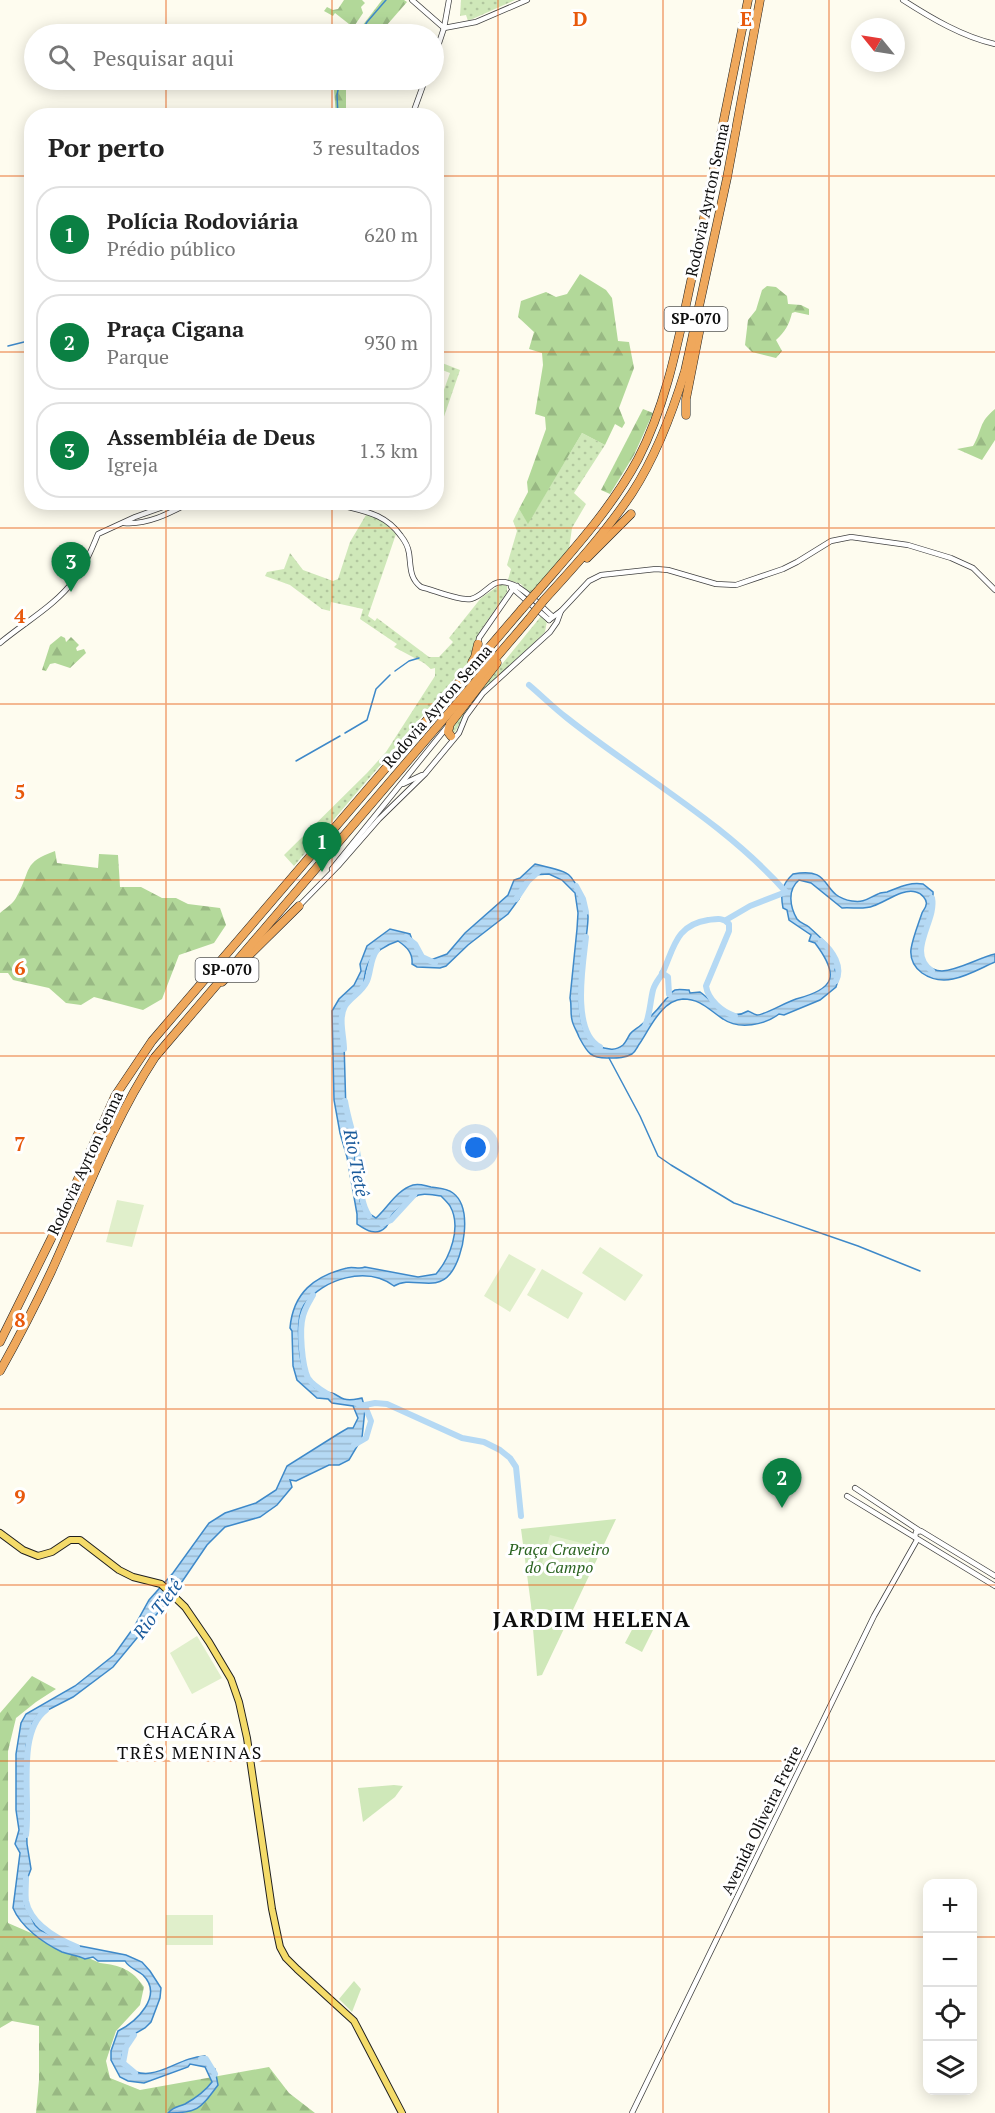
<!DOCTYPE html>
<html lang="pt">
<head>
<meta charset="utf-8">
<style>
  :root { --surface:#fff; --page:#f6f6f6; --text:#222; --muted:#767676; --line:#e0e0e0; --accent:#0b8043 }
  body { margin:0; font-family:"PT Serif",serif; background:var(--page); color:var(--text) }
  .controls { position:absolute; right:18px; bottom:18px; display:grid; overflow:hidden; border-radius:12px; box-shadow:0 3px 15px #0003 }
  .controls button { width:54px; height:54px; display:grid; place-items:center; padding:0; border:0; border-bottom:2px solid var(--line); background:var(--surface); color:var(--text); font:30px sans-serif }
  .compass { position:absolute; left:851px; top:18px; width:54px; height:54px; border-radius:50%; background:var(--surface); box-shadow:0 3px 15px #0003; rotate:300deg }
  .you { position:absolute; left:476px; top:1148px; width:21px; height:21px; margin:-15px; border:4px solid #fff; border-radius:50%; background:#1a73e8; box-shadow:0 0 0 9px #1a73e833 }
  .badge { display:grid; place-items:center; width:39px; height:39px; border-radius:50%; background:var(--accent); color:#fff; font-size:20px; font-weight:700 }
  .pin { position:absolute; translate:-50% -50px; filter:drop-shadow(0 2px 3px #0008) }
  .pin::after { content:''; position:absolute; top:32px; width:21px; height:18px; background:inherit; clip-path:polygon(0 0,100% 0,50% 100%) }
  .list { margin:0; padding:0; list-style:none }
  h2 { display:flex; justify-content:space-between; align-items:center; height:78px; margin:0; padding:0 24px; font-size:26px }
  h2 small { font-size:20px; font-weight:400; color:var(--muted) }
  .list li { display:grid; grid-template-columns:39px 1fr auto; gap:18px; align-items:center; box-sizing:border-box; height:96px; margin:0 12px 12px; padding:0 12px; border:2px solid var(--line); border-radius:24px }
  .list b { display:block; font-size:22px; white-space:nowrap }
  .list p { margin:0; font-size:20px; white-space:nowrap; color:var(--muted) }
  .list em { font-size:20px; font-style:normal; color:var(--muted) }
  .icon { flex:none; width:33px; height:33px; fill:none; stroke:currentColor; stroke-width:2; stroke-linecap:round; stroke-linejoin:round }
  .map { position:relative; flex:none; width:995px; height:2113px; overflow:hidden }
  .search { position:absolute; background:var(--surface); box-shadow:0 3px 15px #0003; left:24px; top:24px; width:420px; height:66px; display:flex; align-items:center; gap:15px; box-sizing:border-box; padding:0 21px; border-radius:33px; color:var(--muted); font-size:22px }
  .panel { position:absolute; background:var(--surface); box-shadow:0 3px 15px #0003; left:24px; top:108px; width:420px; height:402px; border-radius:24px }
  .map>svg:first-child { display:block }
  .grass { fill:url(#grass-dots) }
  .forest { fill:url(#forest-firs) }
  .park { fill:#cfe8b9 }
  .pitch { fill:#e0efcb }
  .water { fill:url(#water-rules); stroke:#3e89c9; stroke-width:1.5 }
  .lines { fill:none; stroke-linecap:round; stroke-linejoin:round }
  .stream { stroke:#3e89c9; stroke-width:1.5 }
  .river { stroke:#b5d9f4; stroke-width:6 }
  .minor-casing { stroke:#414141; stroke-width:6 }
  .major-casing { stroke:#1f1f1f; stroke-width:8 }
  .highway-casing { stroke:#1f1f1f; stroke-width:9 }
  .minor { stroke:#fff; stroke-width:4.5 }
  .major { stroke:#f4db69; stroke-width:6 }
  .highway { stroke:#efa85c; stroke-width:8 }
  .highway-bridge-casing { stroke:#1f1f1f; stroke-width:9; stroke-linecap:butt }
  .highway-bridge { stroke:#efa85c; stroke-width:8 }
  .grid { fill:none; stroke:#e8590c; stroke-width:1.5; stroke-opacity:0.55 }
  .labels { text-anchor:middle; stroke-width:6; stroke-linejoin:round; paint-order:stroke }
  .shield { fill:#fff; stroke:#565656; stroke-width:1.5 }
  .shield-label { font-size:15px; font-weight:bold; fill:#0e0e0e }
  .street-label { font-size:16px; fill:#0e0e0e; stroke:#fff }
  .park-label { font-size:16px; font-style:italic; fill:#2a6320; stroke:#fff }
  .water-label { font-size:18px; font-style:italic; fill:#1b5b9c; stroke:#fff }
  .neighbourhood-label { font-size:18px; letter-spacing:1.5px; fill:#0e0e0e; stroke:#fff }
  .district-label { font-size:22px; font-weight:bold; letter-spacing:1.5px; fill:#0e0e0e; stroke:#fff }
  .grid-label { font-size:20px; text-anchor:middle; font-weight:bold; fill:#e8590c; stroke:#fff; stroke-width:6; stroke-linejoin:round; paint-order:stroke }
</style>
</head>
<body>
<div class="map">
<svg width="995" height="2113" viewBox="0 0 995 2113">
  <defs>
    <pattern id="grass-dots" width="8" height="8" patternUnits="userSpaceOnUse" patternTransform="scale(1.5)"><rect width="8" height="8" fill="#cfe8b9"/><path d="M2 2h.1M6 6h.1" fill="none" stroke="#b1c69e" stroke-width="1.8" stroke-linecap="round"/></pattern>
    <pattern id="forest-firs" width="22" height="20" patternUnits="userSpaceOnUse" patternTransform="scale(1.5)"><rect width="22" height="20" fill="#b2d899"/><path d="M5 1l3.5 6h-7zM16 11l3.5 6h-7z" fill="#98b883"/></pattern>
    <pattern id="water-rules" width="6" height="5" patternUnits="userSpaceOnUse" patternTransform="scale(1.5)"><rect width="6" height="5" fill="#b5d9f4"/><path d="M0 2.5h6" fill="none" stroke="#9ab9d0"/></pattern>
  </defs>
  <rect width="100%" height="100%" fill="#fefcef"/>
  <!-- grass -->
  <g class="grass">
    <polygon points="461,0 515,0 468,21 466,15 460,16"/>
    <polygon points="437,361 460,370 437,437 437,409 450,373 437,368"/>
    <polygon points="582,433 605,445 574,493 586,504 572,528 569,549 530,594 521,584 508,580 511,569 507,565 517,531 513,521 519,509 528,523"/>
    <path d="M366,515c14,2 21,10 30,19l-28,82 7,5 2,-3 52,39h10l14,-15 -4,-4 32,-40 20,-14 6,2v6l-29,42 -7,25 -177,207 -10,-11 83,-82 19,-21 49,-76v-8l-4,1 -7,-6 -30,-16 3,-3 -37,-25 3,-10 -32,-7 -1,9 -8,-2 -32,-24 -25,-9 2,-4 17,-3 6,-16 13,17 30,11 5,-2 12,-37z"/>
    <path d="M542,615l5,6 -2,11c-34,34 -67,56 -90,100h-3l-2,-4z"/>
  </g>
  <!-- forest -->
  <g class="forest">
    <polygon points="344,0 362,0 365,3 361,7 363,13 355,25 349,24 335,13 333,16 324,11 327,7 333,10 338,9"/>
    <polygon points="382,0 404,0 407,2 379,34 356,34"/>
    <polygon points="337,80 349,80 346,87 346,112 356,115 336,115 334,90"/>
    <polygon points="580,274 606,290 612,298 618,341 629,342 634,368 619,408 625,423 622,428 615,424 605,445 582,433 528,524 519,509 528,492 527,482 546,429 545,417 535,414 543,365 542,353 529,349 534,332 518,317 521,301 546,292 556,297 567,294"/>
    <path d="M767,286l9,1 11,9 1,8 13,1 8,4v6l-14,-3 -3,1c-3,12 -7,19 -16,27l6,11 -6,7 -24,-6 -7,-7 3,-25 8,-10 6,-20z"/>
    <polygon points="643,409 653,413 634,455 610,494 601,490"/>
    <path d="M995,409v31l-13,20 -25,-11 16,-3c10,-17 5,-23 22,-37z"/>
    <polygon points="61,636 65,638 66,642 71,637 79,645 76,648 77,651 84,649 86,653 70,668 55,663 50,664 46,671 42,670 50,645"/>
    <path d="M55,851l2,12 41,5 1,-14 19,1 2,32h21l21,11h14l12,6 32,4 6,17 -12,18 -35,12 -17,44 -19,11 -49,-13 -13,8 -15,-2 -17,-15 -36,-8 -5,-7h-8v-60c6,-5 14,-10 17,-17 15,-27 5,-33 38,-45z"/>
    <path d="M32,1676l24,13 -20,13 -20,16 -8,33v172l92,40c20,2 33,7 44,24l-4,18 -24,26 -10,30 4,17 30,12 129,-23 20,26 26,20h-279l3,-33v-54l-27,-5 -12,7v-315z"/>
  </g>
  <!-- park -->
  <g class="park">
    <polygon points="616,1519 542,1675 537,1676 531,1605 521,1529"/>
    <polygon points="639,1623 642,1626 653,1630 642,1652 625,1643 635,1624"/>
    <polygon points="394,1785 403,1786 395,1797 363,1822 358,1788"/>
    <polygon points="354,1981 361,1989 352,2012 339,1999"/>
  </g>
  <!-- pitch -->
  <g class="pitch">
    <polygon points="117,1200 144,1205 132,1247 106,1242"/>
    <polygon points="600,1247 643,1275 625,1301 582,1273"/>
    <polygon points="509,1254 536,1269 510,1312 484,1296"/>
    <polygon points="542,1269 583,1293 568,1319 527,1295"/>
    <polygon points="550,1535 593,1546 585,1574 542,1563"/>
    <polygon points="197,1636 222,1678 192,1694 170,1653"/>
    <rect x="166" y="1915" width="47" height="30"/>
  </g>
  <!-- water -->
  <path class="water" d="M535,864c8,2 29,6 34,11 7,6 18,32 19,41 1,32 -31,128 22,133 5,1 9,-1 13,-4 3,-3 5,-8 7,-11 3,-4 8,-6 11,-9 9,-7 18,-17 25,-26 4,-3 4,-7 9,-9 4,-1 10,0 14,0l1,3 10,-1c14,10 28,31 48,19 3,1 5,3 9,4 8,0 29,-13 39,-16 39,-10 44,-23 19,-56l-6,-2 2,-6 -22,-15 -2,-10 -4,-2c-3,-15 -1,-24 10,-34 42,-8 26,22 59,27 13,2 16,-3 26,-7 3,-2 6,-1 9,-2 13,-5 22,-10 36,-8l10,8c2,20 -27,66 0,77 2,1 6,2 9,2 17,-1 36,-13 53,-17v8c-23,10 -49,28 -73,11 -8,-6 -12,-15 -11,-24 2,-12 7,-24 11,-36 1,-3 4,-5 4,-8 2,-5 -5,-12 -10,-13 -14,-4 -30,10 -43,14 -9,4 -21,1 -31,2l-31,-25 -12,-3c-12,10 -9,27 -2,39 3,4 8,5 12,8 11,10 24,21 29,35l-3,8 4,7 -3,10 -16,13 -36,15 -5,-1c-14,11 -40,16 -56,5 -14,-9 -22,-20 -40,-20 -21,1 -33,29 -43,44 -3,4 -4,8 -8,11 -7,4 -14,4 -22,4 -20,1 -23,-6 -31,-21 -2,-6 -6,-11 -7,-17 -2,-8 0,-14 -2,-22l7,-69 1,-16 -3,-20 -13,-13 -13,-6 -17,1 -6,5 -7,19 -11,15 -40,31 -22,21 -6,2 -23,-1 -5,-3c1,-11 -5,-17 -14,-23 -10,3 -26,12 -30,23 -8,18 3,28 -23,39l-4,23 3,16 2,71 8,30 1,19 4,13 1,26 4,9 12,8c12,-11 21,-28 37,-33 7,-2 12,1 18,2 8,1 16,1 22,6 20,15 11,64 -3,81 -15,19 -39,1 -56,12 -27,-20 -71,-8 -90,19 -6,10 -6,25 -5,36 0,15 4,42 20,49 4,2 9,2 13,3 4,1 8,5 12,6 7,2 12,0 18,-1l3,11 -3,29 -13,22 -10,5h-10l-33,16 -6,-1 2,7 -15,18 -17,12 -35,10 -18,18 -32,47 -62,75 -40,30 -35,18 -6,9v10l-6,11 3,15 -4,6 2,78 4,25 -6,16v20l10,20 5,5 30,14 56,11 16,7 8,9 11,17 -1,10 -9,24 -6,6 -9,5 -10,13 -4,9 3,12c30,19 50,-10 80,-11l6,11 4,2 3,16c-18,24 -20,28 -50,28 6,-7 10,-6 17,-9 9,-5 21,-14 27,-22l-7,-15 -15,-3 -2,3 -44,16 -16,-2 -8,-4 -9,-17v-9l7,-20c18,-9 46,-35 25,-56 -6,-5 -14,-7 -18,-14h-27l-5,-4 -8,2c-8,-4 -15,-4 -23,-7 -19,-9 -41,-25 -49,-44l7,-55 -5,-9 4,-14 -3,-20v-56l5,-31 5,-9 49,-28 39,-31 20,-28 15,-27 24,-27 36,-50 16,-10 31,-10 20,-13 11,-24 51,-32 10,-6h5l5,-10 -5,-12 -21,-3 -4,-4 -11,-1 -20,-18 -4,-14 -1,-35 -2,-3c3,-35 24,-52 57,-60 7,-2 11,2 18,-1l53,10 18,-3c14,-16 26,-47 14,-68 -2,-3 -6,-7 -9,-10 -9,-1 -19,-4 -27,1 -4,2 -20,15 -22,18 -3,3 -3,9 -6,12 -10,10 -20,3 -29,-3v-10l-10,-57 -7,-24 -6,-33 -2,-89 7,-12 15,-14 7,-14 -1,-7 7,-18 23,-17 20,5c4,12 7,21 18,27l19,-7 18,-21 43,-38 6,-15 6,-2z"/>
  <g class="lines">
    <!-- stream -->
    <g class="stream">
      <polyline points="360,34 367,22 386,0"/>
      <polyline points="338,116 337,95 340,80"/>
      <polyline points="8,346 32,340"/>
      <polyline points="395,671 409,661 419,658"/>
      <polyline points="345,733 367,720 376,689 390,675"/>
      <polyline points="296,761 340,736"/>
      <polyline points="609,1058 640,1116 658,1156 671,1165 734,1203 858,1246 920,1271"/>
    </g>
    <!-- river -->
    <g class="river">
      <path d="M529,685c13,11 25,23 38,33 73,58 157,104 219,174l-36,14 -24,14"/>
      <polyline points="576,886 583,899 586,912"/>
      <path d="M932,898c5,23 -27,54 0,73"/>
      <polyline points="516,899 528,881 538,872"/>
      <polyline points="406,937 415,944 422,957 435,963"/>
      <path d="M586,937c-3,27 -15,95 14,110"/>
      <path d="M821,941c12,10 22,26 15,40"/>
      <polyline points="662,973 668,977 669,994"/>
      <path d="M645,1026c5,-11 5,-24 8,-36 2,-7 6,-11 9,-16 12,-25 13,-49 46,-54 8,-1 15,-3 21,4v7l-23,55c2,14 16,26 29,30"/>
      <path d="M344,1049c0,-13 -6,-31 1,-43 6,-9 17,-14 22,-25 4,-10 3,-22 10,-31"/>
      <path d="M345,1101c3,19 10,37 13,55 3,20 0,43 11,60"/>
      <polyline points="382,1224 391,1220 414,1195"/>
      <path d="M313,1295c-4,7 -8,13 -10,21 -4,13 -1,50 5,62 5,8 15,13 23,18"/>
      <polyline points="365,1405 375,1403 387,1404 462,1438 484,1442 500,1450 510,1458 516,1467 521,1516"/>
      <polyline points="354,1445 366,1438 371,1421 365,1406 358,1404"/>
      <path d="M26,1835c5,-35 -10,-103 20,-125"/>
      <path d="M26,1878c0,7 -1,16 0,23 5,24 32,38 51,46"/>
      <polyline points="134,2035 126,2047 123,2063 135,2073"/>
      <polyline points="201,2059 206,2059 215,2074"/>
    </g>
    <defs>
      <g id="minor">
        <polyline points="412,0 444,28"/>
        <path d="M903,0c28,18 60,37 92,44"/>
        <polyline points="444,28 476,22 527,0"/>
        <polyline points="434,58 444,28 449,0"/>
        <polyline points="412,116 425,80"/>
        <path d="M330,502c27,9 53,8 71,34 4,5 7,10 8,17 2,13 0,25 12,34 13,3 38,14 50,12 9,-2 15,-10 23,-15 19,-10 45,21 58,32"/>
        <path d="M124,523c24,2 46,-10 67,-21"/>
        <polyline points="511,587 549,620"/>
        <polyline points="549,620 561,611 589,581 601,575 656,569 668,570 716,584 736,585 783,569 797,562 831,541 851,537 908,545 951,558 973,568 995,590"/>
        <path d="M0,643c25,-21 55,-37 75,-64 10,-13 17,-30 23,-45l37,-17 42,-15"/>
        <polyline points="478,644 479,638 513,589 517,586"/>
        <polyline points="403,784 422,775"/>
        <polyline points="332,869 447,727"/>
        <polyline points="299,906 338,866 379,819 425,774 459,733 466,716 483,693 550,632 557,622 561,611"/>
        <polyline points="855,1488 920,1531"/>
        <polyline points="847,1496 995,1586"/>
        <polyline points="915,1537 916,1532 921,1531 995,1576"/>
        <polyline points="632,2113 874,1616 917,1540"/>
      </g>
      <polyline id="major" points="0,1533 23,1550 38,1556 52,1552 70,1540 80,1540 119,1570 133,1577 161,1584 185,1607 209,1642 231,1679 239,1702 247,1738 272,1909 280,1947 286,1958 297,1969 354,2021 402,2113"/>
      <g id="highway">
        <polyline points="686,415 686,399 700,328"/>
        <polyline points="587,558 631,514"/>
        <path d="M536,593c37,-43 75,-84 102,-134 30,-58 41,-123 55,-187 19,-90 37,-181 55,-272"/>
        <path d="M544,600c31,-34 62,-68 88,-107 24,-37 40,-79 53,-122l42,-193 33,-178"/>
        <polyline points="472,662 475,657 478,644"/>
        <polyline points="451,736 448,732 450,724 497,663"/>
        <polyline points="222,982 299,906"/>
        <polyline points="0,1342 51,1239 115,1096 152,1041 522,609"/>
        <path d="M0,1371c18,-32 35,-65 51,-99 33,-72 60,-148 104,-215l374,-438"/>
      </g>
    </defs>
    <!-- minor casing -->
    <use href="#minor" class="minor-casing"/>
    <!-- major casing -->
    <use href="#major" class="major-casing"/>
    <!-- highway casing -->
    <use href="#highway" class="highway-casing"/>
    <!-- minor -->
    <use href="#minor" class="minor"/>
    <!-- major -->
    <use href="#major" class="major"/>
    <!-- highway -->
    <use href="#highway" class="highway"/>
    <defs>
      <g id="highway-bridge">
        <polyline points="522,609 536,593"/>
        <polyline points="529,619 544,600"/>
      </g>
    </defs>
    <!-- highway-bridge casing -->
    <use href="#highway-bridge" class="highway-bridge-casing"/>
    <!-- highway-bridge -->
    <use href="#highway-bridge" class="highway-bridge"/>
  </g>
  <!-- grid -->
  <path class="grid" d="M166,0v34M332,0v34M498,0v2113M663,0v2113M829,0v2113M166,80v36M332,80v36M0,176h32M436,176h559M0,352h32M436,352h559M166,502v1611M332,502v1611M0,528h995M0,704h995M0,880h995M0,1056h995M0,1233h995M0,1409h995M0,1585h995M0,1761h995M0,1937h928M972,1937h23"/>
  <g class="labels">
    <!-- shield labels -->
    <g class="shield">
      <rect x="664.5" y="307" width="63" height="24" rx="4.5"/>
      <rect x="195.5" y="958" width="63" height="24" rx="4.5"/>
    </g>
    <g class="shield-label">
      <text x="696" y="324">SP-070</text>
      <text x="227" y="975">SP-070</text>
    </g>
    <!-- street labels -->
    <g class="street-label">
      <text transform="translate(707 200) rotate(-78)" y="6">Rodovia Ayrton Senna</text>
      <text transform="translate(437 706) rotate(-49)" y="6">Rodovia Ayrton Senna</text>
      <text transform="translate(85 1163) rotate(-65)" y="6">Rodovia Ayrton Senna</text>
      <text transform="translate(761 1820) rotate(-64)" y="6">Avenida Oliveira Freire</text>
    </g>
    <!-- park labels -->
    <g class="park-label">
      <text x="559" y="1555">Praça Craveiro<tspan x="559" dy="18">do Campo</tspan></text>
    </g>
    <!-- water labels -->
    <g class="water-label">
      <text transform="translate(356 1163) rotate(79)" y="6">Rio Tietê</text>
      <text transform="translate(158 1609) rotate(-53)" y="6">Rio Tietê</text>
    </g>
    <!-- neighbourhood labels -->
    <g class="neighbourhood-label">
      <text x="190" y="1738">CHACÁRA<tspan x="190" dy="21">TRÊS MENINAS</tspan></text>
    </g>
    <!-- district labels -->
    <g class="district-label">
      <text x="592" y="1627">JARDIM HELENA</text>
    </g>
  </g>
  <g class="grid-label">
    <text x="580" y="26">D</text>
    <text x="746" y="26">E</text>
    <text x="20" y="623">4</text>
    <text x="20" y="799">5</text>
    <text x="20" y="975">6</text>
    <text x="20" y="1151">7</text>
    <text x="20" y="1327">8</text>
    <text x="20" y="1504">9</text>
  </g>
</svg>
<div class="controls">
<button>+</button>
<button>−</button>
<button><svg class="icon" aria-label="locate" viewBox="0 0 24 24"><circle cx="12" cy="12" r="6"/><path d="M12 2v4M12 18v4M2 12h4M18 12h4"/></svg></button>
<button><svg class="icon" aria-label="layers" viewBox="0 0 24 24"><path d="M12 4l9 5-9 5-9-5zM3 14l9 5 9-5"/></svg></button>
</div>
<svg class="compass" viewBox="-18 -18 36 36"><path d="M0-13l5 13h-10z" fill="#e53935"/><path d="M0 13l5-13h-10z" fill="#767676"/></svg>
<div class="you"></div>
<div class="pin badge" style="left:322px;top:872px">1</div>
<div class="pin badge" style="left:782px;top:1508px">2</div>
<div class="pin badge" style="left:71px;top:592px">3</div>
<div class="search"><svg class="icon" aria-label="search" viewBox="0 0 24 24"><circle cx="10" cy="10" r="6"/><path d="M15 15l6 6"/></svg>Pesquisar aqui</div>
<section class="panel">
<h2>Por perto<small>3 resultados</small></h2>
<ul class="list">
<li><span class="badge">1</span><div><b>Polícia Rodoviária</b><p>Prédio público</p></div><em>620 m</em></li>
<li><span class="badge">2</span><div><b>Praça Cigana</b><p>Parque</p></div><em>930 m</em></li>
<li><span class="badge">3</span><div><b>Assembléia de Deus</b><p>Igreja</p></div><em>1.3 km</em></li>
</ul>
</section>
</div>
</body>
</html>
